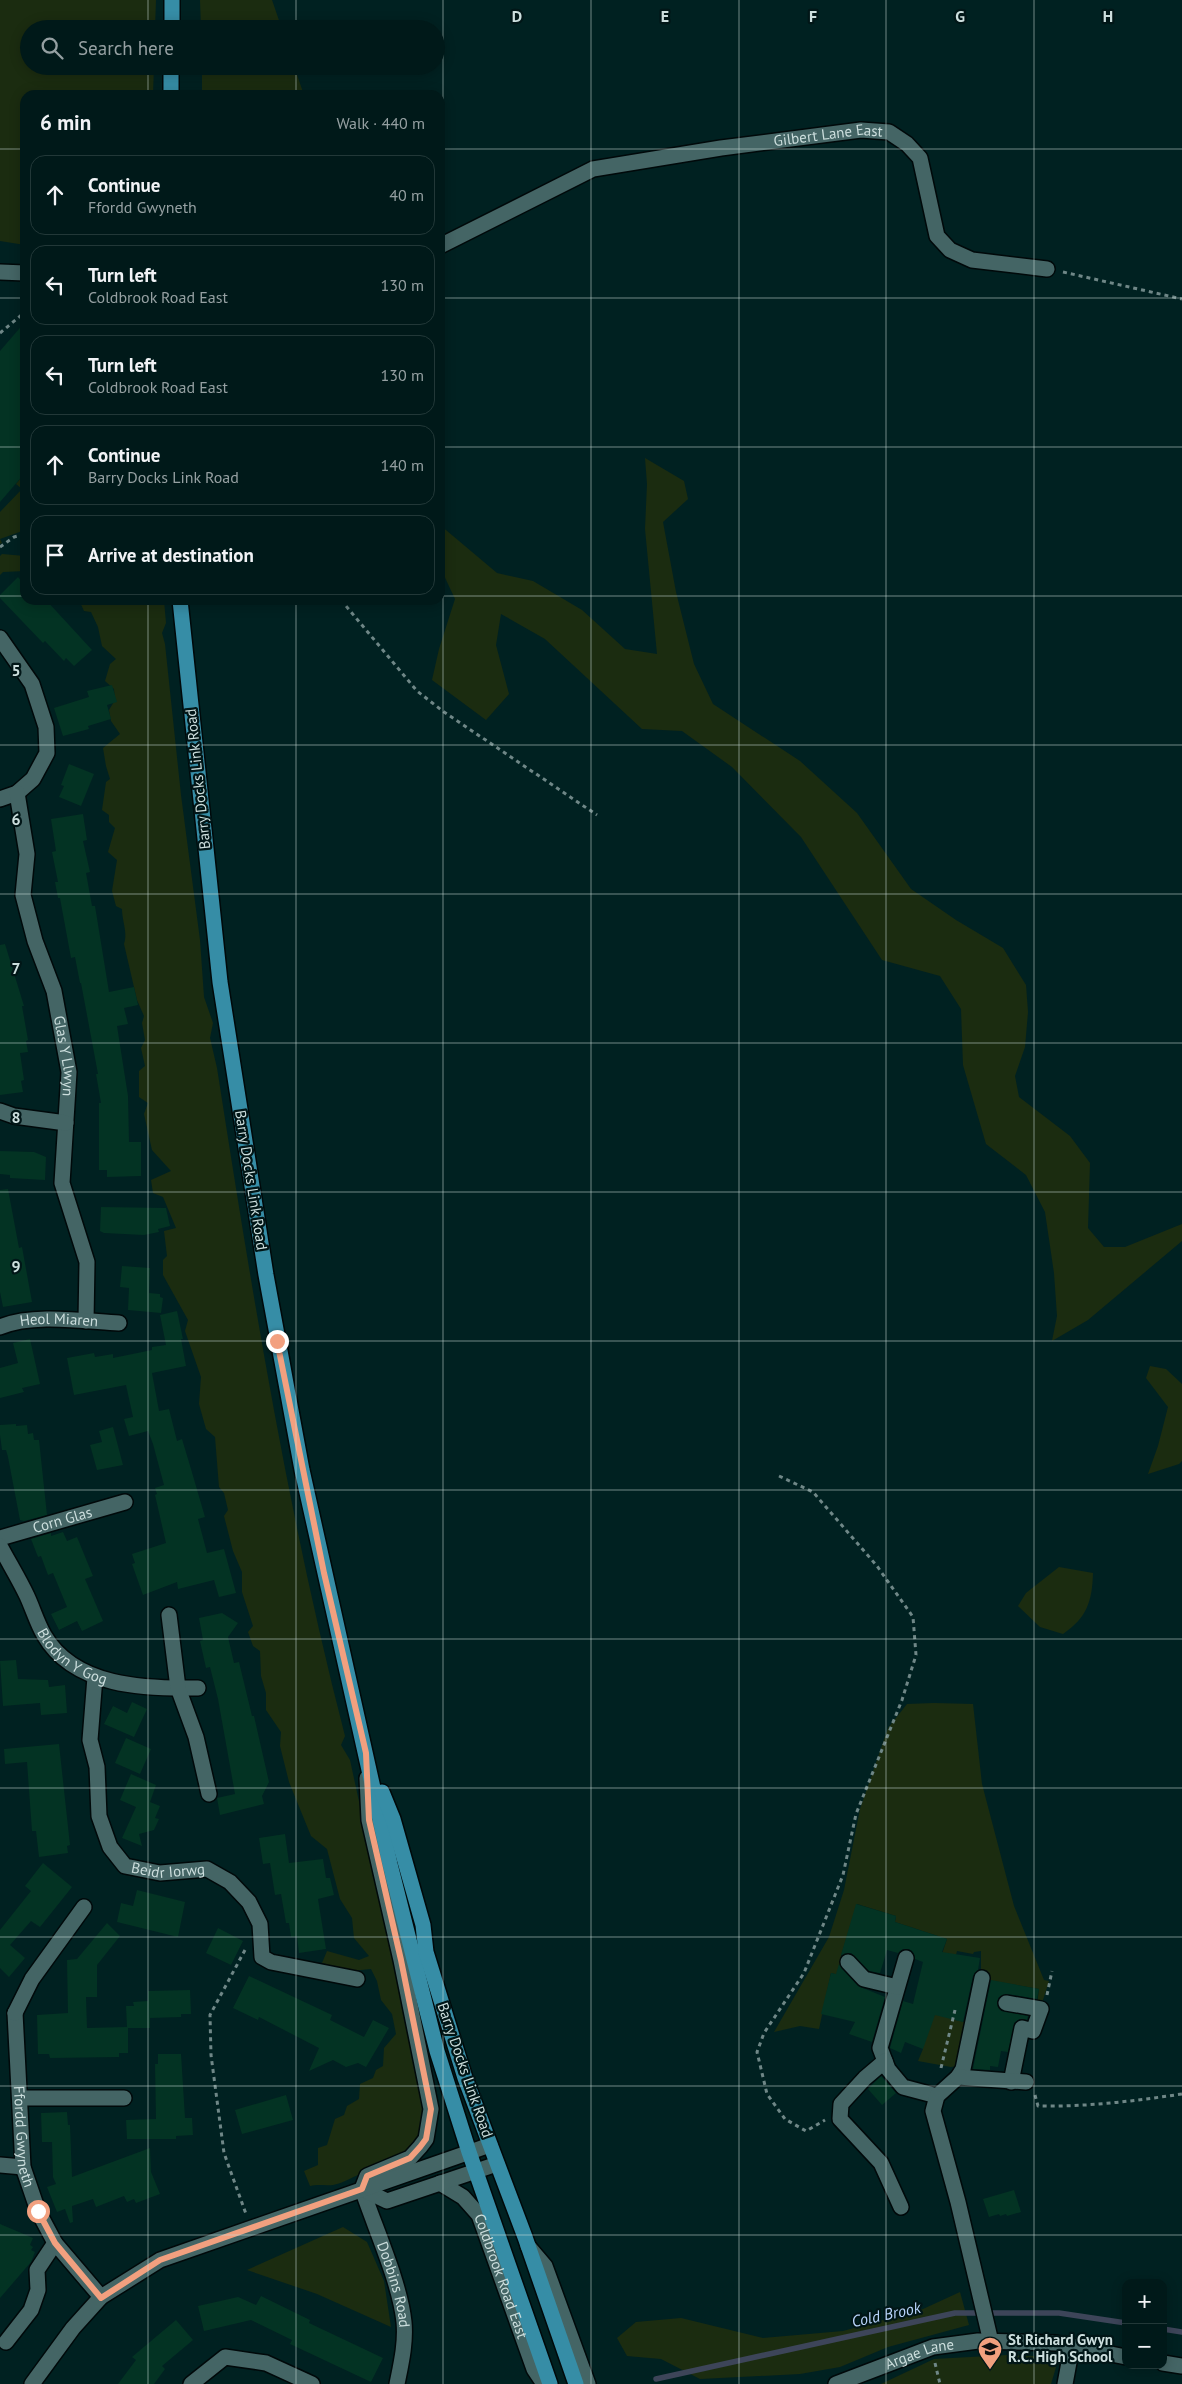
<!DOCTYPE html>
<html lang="en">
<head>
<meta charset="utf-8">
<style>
  :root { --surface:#001919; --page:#0e2626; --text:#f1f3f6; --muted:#95a0a2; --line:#223838 }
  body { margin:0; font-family:"PT Sans",sans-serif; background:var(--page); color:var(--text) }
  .controls { position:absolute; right:15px; bottom:15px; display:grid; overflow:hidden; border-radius:10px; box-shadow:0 2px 12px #0003 }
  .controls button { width:45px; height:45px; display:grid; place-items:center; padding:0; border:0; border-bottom:1px solid var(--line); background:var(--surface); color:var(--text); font:25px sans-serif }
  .stop { position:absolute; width:15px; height:15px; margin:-11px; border:4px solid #f2a07f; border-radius:50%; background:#fff }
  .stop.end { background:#f2a07f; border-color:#fff; box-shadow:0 1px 5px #0008 }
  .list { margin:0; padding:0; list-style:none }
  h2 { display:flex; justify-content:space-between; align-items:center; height:65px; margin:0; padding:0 20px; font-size:21px }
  h2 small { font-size:16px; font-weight:400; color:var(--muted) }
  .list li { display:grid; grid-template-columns:32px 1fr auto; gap:15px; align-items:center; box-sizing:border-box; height:80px; margin:0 10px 10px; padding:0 10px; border:1px solid var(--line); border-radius:15px }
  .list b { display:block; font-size:19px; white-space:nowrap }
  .list p { margin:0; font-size:16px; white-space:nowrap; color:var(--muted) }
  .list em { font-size:16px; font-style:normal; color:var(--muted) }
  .icon { flex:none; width:28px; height:28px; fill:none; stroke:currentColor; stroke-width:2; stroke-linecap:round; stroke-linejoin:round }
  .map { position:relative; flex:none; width:1182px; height:2384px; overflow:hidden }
  .search { position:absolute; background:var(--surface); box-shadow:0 2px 12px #0003; left:20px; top:20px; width:425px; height:55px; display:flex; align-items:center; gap:12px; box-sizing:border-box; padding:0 18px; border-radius:28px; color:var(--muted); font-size:19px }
  .panel { position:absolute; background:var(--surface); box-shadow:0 2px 12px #0003; left:20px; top:90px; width:425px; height:515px; border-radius:15px }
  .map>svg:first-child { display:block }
  .green { fill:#1b2c10 }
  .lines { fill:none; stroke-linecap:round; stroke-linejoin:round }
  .stream { stroke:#3d4559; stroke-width:5.5 }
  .building { fill:#033323 }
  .minor-casing { stroke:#00090a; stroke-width:18 }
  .major-casing { stroke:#00090a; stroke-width:18 }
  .path { stroke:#6f8787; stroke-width:3; stroke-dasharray:4 4; stroke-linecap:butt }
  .minor { stroke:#446565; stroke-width:15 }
  .major { stroke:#368da6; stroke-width:15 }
  .route { stroke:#f2a07f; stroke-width:6 }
  .grid { fill:none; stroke:#ccdedd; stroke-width:1; stroke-opacity:0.55 }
  .labels { text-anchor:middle; stroke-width:4.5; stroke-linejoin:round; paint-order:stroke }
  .street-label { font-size:15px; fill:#ccdedd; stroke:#011617 }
  .poi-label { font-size:15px; font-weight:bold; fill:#ccdedd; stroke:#011617; text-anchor:start }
  .water-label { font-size:16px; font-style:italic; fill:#b9d4fb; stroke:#011617 }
  .grid-label { font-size:16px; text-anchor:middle; font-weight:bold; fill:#ccdedd; stroke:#011617; stroke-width:4.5; stroke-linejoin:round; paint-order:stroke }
</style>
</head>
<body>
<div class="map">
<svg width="1182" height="2384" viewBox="0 0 1182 2384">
  <rect width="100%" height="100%" fill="#002121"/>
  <!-- green -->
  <g class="green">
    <polygon points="0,0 156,0 155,29 29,29 29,66 154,66 153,95 25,95 25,245 0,241"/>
    <polygon points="200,0 272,0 282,29 201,29"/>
    <polygon points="202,66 294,66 304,95 202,95"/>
    <polygon points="645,458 684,481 688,499 663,522 676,592 694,664 713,704 800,761 857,813 911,889 956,920 1003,948 1026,985 1028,1012 1025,1047 1015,1076 1019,1097 1070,1136 1090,1163 1088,1228 1104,1247 1125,1247 1182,1224 1182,1241 1088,1320 1052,1341 1057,1316 1054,1273 1045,1212 1026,1175 986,1144 963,1065 961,1009 940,976 882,960 801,837 732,767 682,731 642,729 545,639 501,614 496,645 509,694 486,720 432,680 439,649 455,599 440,567 440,525 497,573 533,581 582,610 625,649 657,654 645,529 647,484"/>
    <polygon points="25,473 25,530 0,539 2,543 0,544 0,512 22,489 16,484"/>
    <polygon points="2,554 25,556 25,571 3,572 0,575 0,556"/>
    <path d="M79,600h85l2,23 -4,10 3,11 16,151 19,145 4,57 9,26 -3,15 7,30c35,224 71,448 128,668l-4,9 9,15 75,346c-8,48 -17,49 -60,66 -11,4 -21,11 -32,13 -8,1 -15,-1 -23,1l-6,-15 14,-6v-17l9,-3 8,-26 9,-4 3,-9 12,-7 1,-15 13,-6 3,-8 7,-4 1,-18 12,-14 -4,-20 -11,-14 -4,-19 -6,-12 -20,2 -29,-8 5,-12 32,9 10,-4 -15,-18 -2,-20 -12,-19 -13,-50 -16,-13 -22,-54 -9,-36 1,-14 -15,-22v-17l-5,-17 -1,-25 -7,-5 -5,-14 5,-6 -11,-34v-20l-9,-21 -9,-35 4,-6 -4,-17 -5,-6 -4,-50 -9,-8 -7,-25 2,-27 -16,-46 3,-11 -25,-45v-15l4,-4 -3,-25 12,-3 -13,-31 -10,-4 -2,-13 20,-9 -19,-21 -8,-36 4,-11 -9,-6v-26l6,-5 -4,-18 4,-8 -3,-17 2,-7 -7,-16 -13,-56c4,-12 -2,-23 -2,-35l-6,-3 -4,-15 5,-31 -9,-8 7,-24 -6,-6v-7l-7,-5 4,-28 4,-3 -4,-13 -3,-18 17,-14 -9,-13 -2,-11 6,-10 -1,-11 -9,-8 5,-17 6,-5 -14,-13 -4,-19 -7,-15 -7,-1z"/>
    <polygon points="1150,1366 1166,1369 1182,1384 1182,1461 1179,1464 1148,1474 1158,1446 1168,1407 1146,1378"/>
    <path d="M1059,1567l34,6c-1,29 -6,44 -30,61l-23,-7 -22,-21 8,-13z"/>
    <polygon points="934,1703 973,1704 982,1784 1014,1906 1044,1980 1049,1981 1042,2003 1037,2004 1039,1989 987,1980 981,1976 981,1951 974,1952 973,1954 957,1951 953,1967 938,1966 947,1939 895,1922 896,1916 857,1904 841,1956 839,1975 831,1973 819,2029 800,2026 774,2032 829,1937 844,1890 860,1809 888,1728 907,1704"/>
    <polygon points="923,2002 955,2020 965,2022 957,2066 951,2067 918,2061 923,2049"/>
    <polygon points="343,2227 367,2242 384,2281 391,2327 317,2294 247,2270"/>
    <polygon points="960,2292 969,2325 888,2347 840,2367 800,2374 700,2379 661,2359 627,2356 617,2338 636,2322 681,2318 763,2338 843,2331 923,2309"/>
    <polygon points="1007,2355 1059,2357 1051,2384 881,2384 934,2359"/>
  </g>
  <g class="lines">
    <!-- stream -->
    <g class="stream">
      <polyline points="1163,2329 1182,2332"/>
      <polyline points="656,2379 955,2313 1059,2313 1126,2323"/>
    </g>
  </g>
  <!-- building -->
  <g class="building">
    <polygon points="25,322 25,473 0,502 0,351"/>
    <polygon points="18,577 25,585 25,600 46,600 92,650 74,666 66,658 64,661 45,641 43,643 0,598 0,595"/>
    <polygon points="112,685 117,702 107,705 111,719 88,726 89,729 63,736 54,708 89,697 87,691"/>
    <polygon points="69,764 94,774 81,806 59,797 64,786 61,785"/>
    <polygon points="83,814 87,840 83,841 90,872 86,873 92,906 95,906 109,992 134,987 138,1005 124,1008 128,1024 117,1026 128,1096 129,1142 141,1142 141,1176 107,1177 107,1170 99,1170 99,1103 101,1103 96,1074 98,1074 81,983 80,983 75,957 71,958 62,909 60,898 58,898 55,882 58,882 52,852 56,851 51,819"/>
    <polygon points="5,944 24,1006 22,1006 28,1040 26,1041 28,1052 20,1053 24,1080 21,1081 23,1092 0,1095 0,945"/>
    <polygon points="0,1151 34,1152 46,1157 45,1180 10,1178 10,1175 0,1174"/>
    <polygon points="8,1189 19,1248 22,1247 32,1302 3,1307 0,1292 0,1190"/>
    <polygon points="101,1207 166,1208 170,1226 158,1229 159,1232 144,1235 104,1233 100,1231"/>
    <polygon points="122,1266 150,1268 149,1293 160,1294 160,1297 163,1298 161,1313 128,1310 129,1288 120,1287"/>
    <polygon points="177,1311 183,1339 181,1339 186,1366 152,1373 159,1411 169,1409 177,1441 182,1439 191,1469 205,1517 198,1519 207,1553 224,1549 236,1593 219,1597 214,1580 178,1589 177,1582 143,1595 132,1564 135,1563 132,1554 166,1543 155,1495 157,1494 155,1488 164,1485 153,1444 148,1431 129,1436 124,1419 133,1417 126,1385 74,1395 67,1358 94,1353 95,1357 113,1354 113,1358 152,1350 152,1347 166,1345 160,1315"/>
    <polygon points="30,1339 40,1384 22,1388 24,1392 0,1398 0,1368 18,1363 13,1343"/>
    <polygon points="16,1424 16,1426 27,1425 28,1434 33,1433 34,1440 39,1440 47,1515 24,1521 20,1520 8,1457 6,1450 2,1450 0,1435 0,1425"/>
    <polygon points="113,1427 123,1465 97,1470 90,1445 102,1442 99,1431"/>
    <polygon points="63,1532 67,1541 77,1537 93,1576 85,1579 103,1621 82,1631 77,1621 59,1630 51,1614 67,1607 53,1573 48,1575 41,1556 38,1557 31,1539 51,1533 51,1536"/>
    <polygon points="222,1613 238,1623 228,1637 234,1663 239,1662 252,1716 254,1716 269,1782 262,1796 264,1804 220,1815 217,1798 235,1794 218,1699 210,1667 206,1668 200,1641 203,1640 199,1618"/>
    <polygon points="16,1660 18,1679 48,1680 49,1687 65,1685 67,1713 41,1715 40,1703 3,1706 0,1661"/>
    <polygon points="132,1702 147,1709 134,1737 104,1724 113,1706 127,1713"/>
    <polygon points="126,1738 151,1749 140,1774 115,1763"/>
    <polygon points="59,1744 70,1845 67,1846 68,1853 39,1857 36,1831 32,1831 27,1762 5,1764 4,1749"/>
    <polygon points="131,1774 156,1785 150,1802 160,1806 155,1818 159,1819 154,1830 139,1834 142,1846 122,1838 136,1807 120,1800"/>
    <polygon points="285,1834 289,1863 323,1859 326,1878 330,1878 334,1895 318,1899 326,1949 299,1953 297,1936 291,1937 289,1923 286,1923 281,1894 275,1895 270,1863 263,1864 259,1838"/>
    <polygon points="43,1863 72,1887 40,1927 31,1921 10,1945 25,1958 9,1977 0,1968 0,1930 31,1891 25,1886"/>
    <polygon points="137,1890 185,1902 178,1937 117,1922 121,1903 133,1906"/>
    <polygon points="856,1904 896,1916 895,1922 947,1939 942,1952 980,1958 978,1970 973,1976 963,2022 935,2015 923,2049 905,2042 901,2053 890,2048 903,2001 913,2004 923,1962 915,1959 913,1952 909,1949 903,1949 898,1953 887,1950 880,1973 869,1971 851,1953 841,1955"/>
    <polygon points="107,1923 120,1936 97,1965 97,1997 86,1997 87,2028 127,2027 126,2006 134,2006 133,2002 148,2001 148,1991 190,1990 191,2014 181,2014 181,2017 150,2018 150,2028 128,2028 128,2053 119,2053 119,2057 50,2058 49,2054 38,2054 37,2015 68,2013 67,1960 77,1959"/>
    <polygon points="218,1928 243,1941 231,1965 206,1953"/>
    <polygon points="839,1964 858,1986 885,1997 872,2042 849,2034 855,2022 821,2014 831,1973 836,1974"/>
    <polygon points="249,1976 332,2015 330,2020 364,2037 373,2020 389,2028 366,2067 358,2063 346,2067 333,2060 309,2071 319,2048 259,2017 258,2020 233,2008"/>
    <polygon points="991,1980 1039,1989 1037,1999 1008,1994 999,1997 997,2002 1000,2010 1028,2016 1027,2020 1020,2019 1015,2022 1008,2052 1001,2051 998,2067 990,2066 990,2070 973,2069"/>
    <polygon points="158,2054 181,2054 185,2118 192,2118 193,2135 176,2136 176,2139 127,2139 126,2120 156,2119 155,2064 158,2064"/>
    <polygon points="881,2076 896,2093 882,2105 868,2089"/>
    <polygon points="286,2095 293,2120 242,2134 235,2110"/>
    <polygon points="67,2112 68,2125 70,2125 72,2177 150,2148 151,2172 160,2194 136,2203 134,2199 127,2202 124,2196 96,2207 93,2199 72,2206 73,2222 70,2223 65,2209 57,2212 47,2187 56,2184 53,2177 52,2142 42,2142 41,2113"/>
    <polygon points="1014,2190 1021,2212 1007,2216 1006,2214 1000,2216 999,2214 989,2217 983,2199"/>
    <polygon points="0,2224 33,2238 30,2245 33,2247 31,2250 35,2252 31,2262 0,2298"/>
    <polygon points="261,2296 310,2320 309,2323 383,2358 371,2382 290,2344 292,2340 251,2320 204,2331 198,2306 238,2297 256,2305"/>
    <polygon points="176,2320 193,2340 162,2366 165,2369 154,2384 118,2384 136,2360 132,2357"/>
  </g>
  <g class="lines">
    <defs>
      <g id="minor">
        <path id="s1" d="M440,246l153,-77 128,-21 140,-18 28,2 18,12 13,14 17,78 13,14 22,10 75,9"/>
        <polyline points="0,272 25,273"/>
        <polyline points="0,638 32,684 46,727 47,753 33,779 17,793 0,799"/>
        <path id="s2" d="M17,793l10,61 -4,41 12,46 19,50 15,81 -7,111 25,79 -1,59"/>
        <polyline points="0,1111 14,1116 66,1123"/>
        <path id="s3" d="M0,1327c32,-14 84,-6 119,-4"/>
        <path id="s4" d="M0,1538l125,-36"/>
        <path id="s5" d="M0,1546c9,17 19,33 27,50 6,13 10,27 17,39 30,52 101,54 154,53"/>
        <polyline points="169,1615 178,1688 196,1737 209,1794"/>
        <path id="s6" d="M95,1677l-5,63 7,27 2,49 11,31 15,19 35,7 47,-4 23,13 19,20 11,22 2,33 9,5 86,17"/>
        <polyline points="906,1958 880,2048 888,2069 903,2087 937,2096"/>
        <polyline points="848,1962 864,1979 897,1987"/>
        <polyline points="982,1978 963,2069 958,2077 937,2096 933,2111 958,2202 991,2342"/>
        <polyline points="1006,2003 1041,2009 1033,2031 1022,2028 1011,2082"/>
        <path id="s7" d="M15,2013l8,154 15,44 17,32 46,54"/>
        <polyline points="15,2013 32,1979 84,1907"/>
        <polyline points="885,2061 865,2078 841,2104 840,2119 881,2163 901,2207"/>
        <polyline points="958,2077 1026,2082"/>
        <polyline points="21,2098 124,2098"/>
        <polyline points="0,2165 23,2167"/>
        <path id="s8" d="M440,2183l23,14 16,18 55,154 10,15"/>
        <polyline points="362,2189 367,2176 410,2158 420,2147 426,2139 431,2109 401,1960 369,1820 367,1778"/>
        <path id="s9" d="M362,2189c13,39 38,94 42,133 2,21 -3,42 -7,62"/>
        <polyline points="362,2189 387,2201 497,2164"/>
        <polyline points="528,2246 545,2266 588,2384"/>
        <polyline points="6,2342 31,2310 38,2290 37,2270 55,2243"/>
        <polyline points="1163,2363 1182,2366"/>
        <polyline points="32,2384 73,2328 101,2297 160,2260 490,2145"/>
        <polyline points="191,2384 225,2357 266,2363 312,2384"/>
        <path id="s10" d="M836,2384l97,-37 45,-6 78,2 70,14"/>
        <polyline points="1065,2384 1072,2346"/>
      </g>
      <g id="major">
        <polyline points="172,29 172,0"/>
        <polyline points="171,95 171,66"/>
        <polyline points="180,600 220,982 266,1275 302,1470 390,1864 437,2051 469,2152 550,2384"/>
        <polyline points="382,1792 393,1819 423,1925 426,1952 465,2078 525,2237 576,2384"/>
      </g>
    </defs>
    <!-- minor casing -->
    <use href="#minor" class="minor-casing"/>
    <!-- major casing -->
    <use href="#major" class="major-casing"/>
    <!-- path -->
    <g class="path">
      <polyline points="1063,272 1182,299"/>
      <polyline points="0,333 25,312"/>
      <polyline points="0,547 14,537 25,534"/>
      <polyline points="341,600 417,691 444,712 597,815"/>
      <polyline points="779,1476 813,1492 877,1566 913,1617 916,1655 902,1700 856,1814 843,1875 804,1973 764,2033 757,2052 767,2094 785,2119 806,2131 825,2120"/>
      <polyline points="245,1950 210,2015 211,2055 224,2153 246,2214"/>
      <polyline points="1047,1995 1052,1971"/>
      <polyline points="941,2068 955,2010"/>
      <path d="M1035,2095l3,11c49,1 96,-5 144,-12"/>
      <polyline points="935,2363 940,2384"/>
    </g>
    <!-- minor -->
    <use href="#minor" class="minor"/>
    <!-- major -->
    <use href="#major" class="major"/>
  </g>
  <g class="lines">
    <!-- route -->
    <polyline class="route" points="38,2211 55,2243 101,2298 160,2260 362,2189 367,2176 410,2158 420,2147 426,2139 431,2109 401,1960 369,1820 366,1753 324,1573 277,1341"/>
  </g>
  <!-- grid -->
  <path class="grid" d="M148,0v29M296,0v29M443,0v2384M591,0v2384M739,0v2384M886,0v2384M1034,0v2384M148,66v29M296,66v29M0,149h25M440,149h742M0,298h25M440,298h742M0,447h25M440,447h742M0,596h25M440,596h742M148,600v1784M296,600v1784M0,745h1182M0,894h1182M0,1043h1182M0,1192h1182M0,1341h1182M0,1490h1182M0,1639h1182M0,1788h1182M0,1937h1182M0,2086h1182M0,2235h1182"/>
  <!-- icons -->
  <defs>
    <symbol id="school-pin" viewBox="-11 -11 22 30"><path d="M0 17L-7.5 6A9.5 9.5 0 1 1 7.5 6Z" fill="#f2a07f" stroke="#011617"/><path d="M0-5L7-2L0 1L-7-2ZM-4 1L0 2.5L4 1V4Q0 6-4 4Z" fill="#111"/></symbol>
  </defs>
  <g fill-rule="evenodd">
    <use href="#school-pin" x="976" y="2335" width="28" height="38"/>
  </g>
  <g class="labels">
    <!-- street labels -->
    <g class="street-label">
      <text dy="5" stroke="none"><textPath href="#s1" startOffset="409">Gilbert Lane East</textPath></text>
      <text transform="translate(198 779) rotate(-96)" y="5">Barry Docks Link Road</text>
      <text dy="5" stroke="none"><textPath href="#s2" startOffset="270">Glas Y Llwyn</textPath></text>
      <text transform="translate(251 1180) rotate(81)" y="5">Barry Docks Link Road</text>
      <text dy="5" stroke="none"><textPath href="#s3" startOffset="60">Heol Miaren</textPath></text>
      <text dy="5" stroke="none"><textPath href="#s4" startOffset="65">Corn Glas</textPath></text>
      <text dy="5" stroke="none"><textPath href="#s5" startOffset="136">Blodyn Y Gog</textPath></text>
      <text dy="5" stroke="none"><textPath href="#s6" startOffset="241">Beidr Iorwg</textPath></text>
      <text transform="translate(465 2070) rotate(71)" y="5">Barry Docks Link Road</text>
      <text dy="5" stroke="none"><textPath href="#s7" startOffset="124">Ffordd Gwyneth</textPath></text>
      <text dy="5" stroke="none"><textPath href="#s8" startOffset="116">Coldbrook Road East</textPath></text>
      <text dy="5" stroke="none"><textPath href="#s9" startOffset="101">Dobbins Road</textPath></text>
      <text dy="5" stroke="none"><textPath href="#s10" startOffset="89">Argae Lane</textPath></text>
    </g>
    <!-- poi labels -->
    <g class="poi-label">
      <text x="1008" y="2345">St Richard Gwyn<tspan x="1008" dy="17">R.C. High School</tspan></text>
    </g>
    <!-- water labels -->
    <g class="water-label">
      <text transform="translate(886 2314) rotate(-12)" y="6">Cold Brook</text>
    </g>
  </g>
  <g class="grid-label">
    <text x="517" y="22">D</text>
    <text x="665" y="22">E</text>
    <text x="813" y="22">F</text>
    <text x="960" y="22">G</text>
    <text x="1108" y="22">H</text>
    <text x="16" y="676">5</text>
    <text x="16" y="825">6</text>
    <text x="16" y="974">7</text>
    <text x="16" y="1123">8</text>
    <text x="16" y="1272">9</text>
  </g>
</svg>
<div class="controls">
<button>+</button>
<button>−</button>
</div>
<div class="stop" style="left:38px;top:2211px"></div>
<div class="stop end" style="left:277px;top:1341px"></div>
<div class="search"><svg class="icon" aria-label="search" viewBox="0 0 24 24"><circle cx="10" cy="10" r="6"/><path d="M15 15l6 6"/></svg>Search here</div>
<section class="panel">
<h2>6 min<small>Walk · 440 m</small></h2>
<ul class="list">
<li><svg class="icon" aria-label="ahead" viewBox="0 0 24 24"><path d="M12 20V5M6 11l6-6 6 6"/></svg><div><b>Continue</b><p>Ffordd Gwyneth</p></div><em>40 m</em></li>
<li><svg class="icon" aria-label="left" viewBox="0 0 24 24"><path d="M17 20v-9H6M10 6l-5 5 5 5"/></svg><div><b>Turn left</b><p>Coldbrook Road East</p></div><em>130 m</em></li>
<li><svg class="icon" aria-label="left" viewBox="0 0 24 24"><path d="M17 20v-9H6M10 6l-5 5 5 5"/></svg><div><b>Turn left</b><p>Coldbrook Road East</p></div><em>130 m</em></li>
<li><svg class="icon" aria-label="ahead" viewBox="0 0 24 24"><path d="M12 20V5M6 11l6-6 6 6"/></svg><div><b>Continue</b><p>Barry Docks Link Road</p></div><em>140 m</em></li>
<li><svg class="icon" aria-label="arrive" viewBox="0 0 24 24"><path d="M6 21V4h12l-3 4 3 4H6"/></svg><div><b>Arrive at destination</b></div></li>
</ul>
</section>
</div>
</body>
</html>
